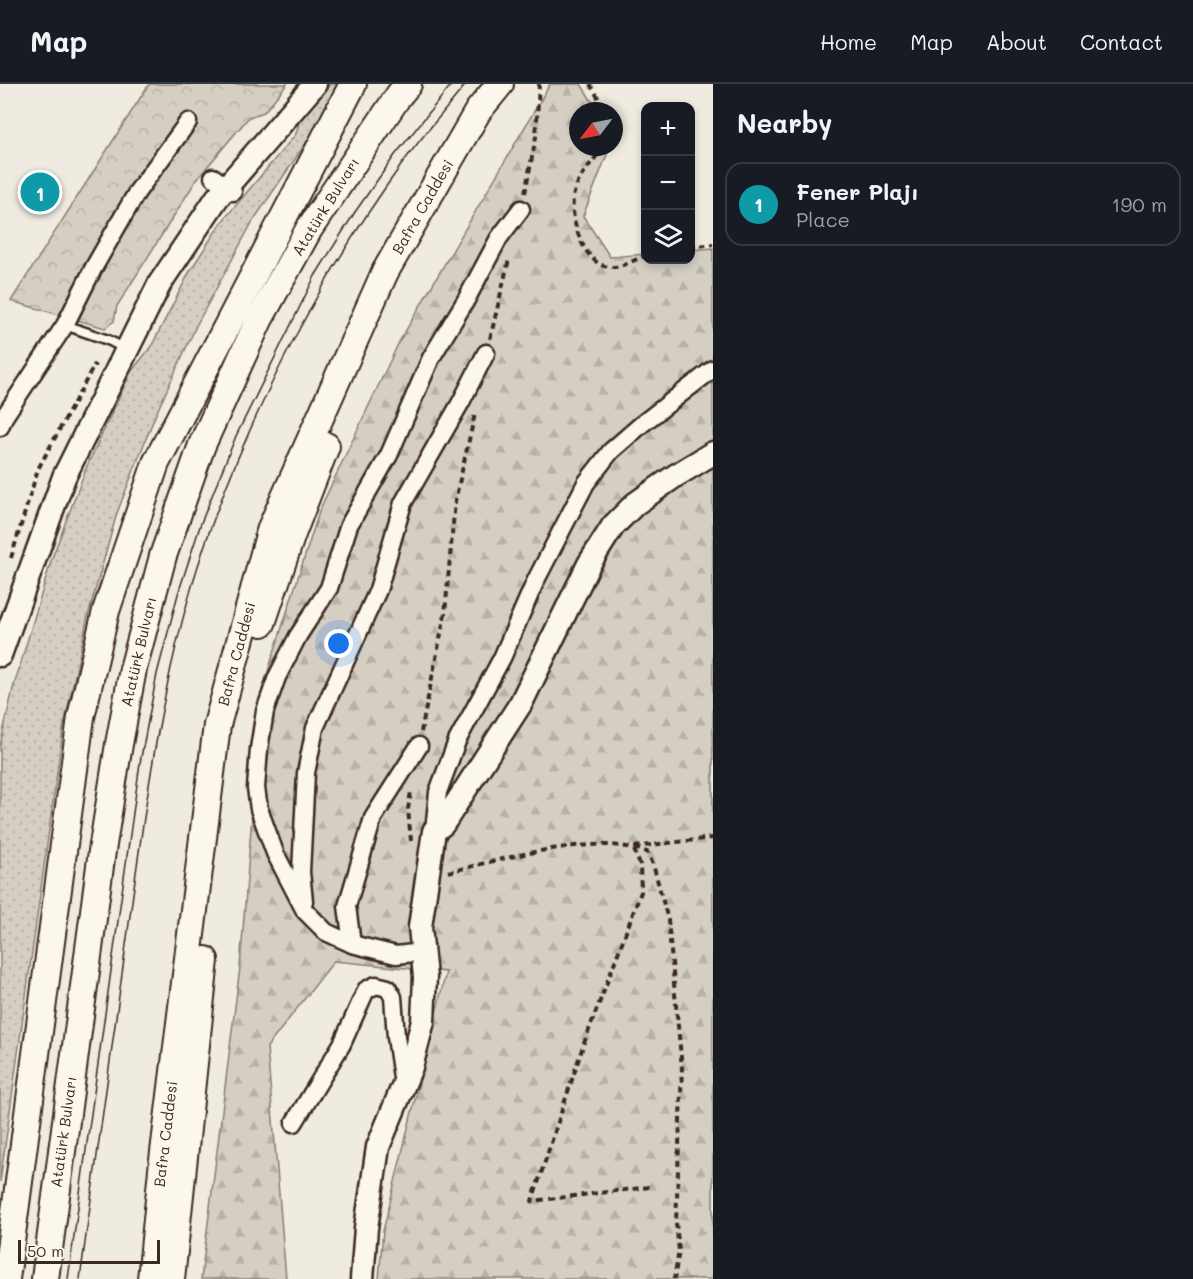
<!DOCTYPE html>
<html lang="en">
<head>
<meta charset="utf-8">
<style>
  :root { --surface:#171b24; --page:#20242c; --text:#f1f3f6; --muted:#9ea1a6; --line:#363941; --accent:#c8321e }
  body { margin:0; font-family:Mali,sans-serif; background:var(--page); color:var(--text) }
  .controls { position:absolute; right:18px; top:18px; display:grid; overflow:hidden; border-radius:12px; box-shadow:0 3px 9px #0003 }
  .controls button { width:54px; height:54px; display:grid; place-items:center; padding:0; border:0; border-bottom:2px solid var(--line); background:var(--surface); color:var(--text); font:30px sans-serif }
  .compass { position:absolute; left:569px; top:18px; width:54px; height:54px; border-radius:50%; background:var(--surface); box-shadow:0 3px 9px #0003; rotate:238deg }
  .scale { position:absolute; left:18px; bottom:15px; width:142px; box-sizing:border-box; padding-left:6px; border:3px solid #3b2a1e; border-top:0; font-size:16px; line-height:21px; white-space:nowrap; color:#3b2a1e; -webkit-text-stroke:4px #fbf7ec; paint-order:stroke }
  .you { position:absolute; left:339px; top:560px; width:21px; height:21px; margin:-15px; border:4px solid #fff; border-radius:50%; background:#1a73e8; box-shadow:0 0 0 9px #1a73e833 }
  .badge { display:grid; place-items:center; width:39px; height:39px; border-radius:50%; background:var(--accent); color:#fff; font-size:20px; font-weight:700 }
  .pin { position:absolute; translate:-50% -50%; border:3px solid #fff; box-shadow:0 2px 6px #0006 }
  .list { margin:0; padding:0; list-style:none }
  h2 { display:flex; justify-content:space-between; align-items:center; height:78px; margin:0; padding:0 24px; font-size:26px }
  h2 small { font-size:20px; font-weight:400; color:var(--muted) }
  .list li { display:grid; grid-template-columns:39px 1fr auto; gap:18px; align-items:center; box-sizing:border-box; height:84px; margin:0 12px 12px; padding:0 12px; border:2px solid var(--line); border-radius:18px }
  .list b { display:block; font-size:22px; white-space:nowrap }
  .list p { margin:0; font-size:20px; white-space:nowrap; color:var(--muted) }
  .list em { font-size:20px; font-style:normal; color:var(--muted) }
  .icon { flex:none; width:33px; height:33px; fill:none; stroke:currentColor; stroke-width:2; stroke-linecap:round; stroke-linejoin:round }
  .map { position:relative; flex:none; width:713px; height:1195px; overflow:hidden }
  header { display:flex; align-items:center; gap:36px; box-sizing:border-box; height:84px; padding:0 30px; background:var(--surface); border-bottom:2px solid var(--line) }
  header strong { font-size:28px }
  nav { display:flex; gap:33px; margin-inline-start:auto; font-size:21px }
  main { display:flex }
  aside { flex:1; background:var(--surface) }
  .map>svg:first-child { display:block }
  .grass { fill:url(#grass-dots); stroke:#887c70; stroke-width:1.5 }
  .forest { fill:url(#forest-firs); stroke:#887c70; stroke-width:1.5 }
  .park { fill:url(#park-crowns); stroke:#887c70; stroke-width:1.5 }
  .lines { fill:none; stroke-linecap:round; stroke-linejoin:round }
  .lane-casing { stroke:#3b2a1e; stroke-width:13 }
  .street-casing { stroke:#3b2a1e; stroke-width:21 }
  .secondary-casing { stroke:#3b2a1e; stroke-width:27 }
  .primary-casing { stroke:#3b2a1e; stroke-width:30 }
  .path { stroke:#3b2a1e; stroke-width:4; stroke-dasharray:6 4.5; stroke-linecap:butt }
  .lane { stroke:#fbf7ec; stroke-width:8 }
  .street { stroke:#fbf7ec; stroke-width:16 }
  .secondary { stroke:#fbf7ec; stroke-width:22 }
  .primary { stroke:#fbf7ec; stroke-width:26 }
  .tram { stroke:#3b2a1e; stroke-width:1.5 }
  .labels { text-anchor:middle; stroke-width:6; stroke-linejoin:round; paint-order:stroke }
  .street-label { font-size:15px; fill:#3b2a1e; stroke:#fbf7ec }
</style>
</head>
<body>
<header>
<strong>Map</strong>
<nav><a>Home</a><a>Map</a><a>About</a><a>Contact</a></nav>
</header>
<main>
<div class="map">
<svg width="713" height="1195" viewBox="0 0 713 1195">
  <defs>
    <pattern id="grass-dots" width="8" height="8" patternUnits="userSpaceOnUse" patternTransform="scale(1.5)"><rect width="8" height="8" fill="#d5cec3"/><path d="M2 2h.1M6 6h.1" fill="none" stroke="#b8b1a7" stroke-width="1.8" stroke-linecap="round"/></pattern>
    <pattern id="forest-firs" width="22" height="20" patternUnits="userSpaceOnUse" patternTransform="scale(1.5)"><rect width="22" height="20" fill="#d5cec3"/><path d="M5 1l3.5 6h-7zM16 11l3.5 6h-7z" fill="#b8b1a7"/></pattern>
    <pattern id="park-crowns" width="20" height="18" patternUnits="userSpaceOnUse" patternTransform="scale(1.5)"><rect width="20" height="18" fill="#d5cec3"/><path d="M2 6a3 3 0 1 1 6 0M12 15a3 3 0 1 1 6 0" fill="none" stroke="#b8b1a7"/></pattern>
  </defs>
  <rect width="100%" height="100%" fill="#f0ebe0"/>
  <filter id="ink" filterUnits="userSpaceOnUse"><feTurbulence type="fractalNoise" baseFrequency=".0167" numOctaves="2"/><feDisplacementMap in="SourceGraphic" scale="12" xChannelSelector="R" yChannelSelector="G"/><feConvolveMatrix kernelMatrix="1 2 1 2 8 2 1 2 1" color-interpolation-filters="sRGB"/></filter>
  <g filter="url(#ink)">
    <!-- grass -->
    <polygon class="grass" points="330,0 346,0 253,137 197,240 155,332 117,429 88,532 63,646 0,1098 0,661 13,605 52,474 87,382 131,288 151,263 190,187 221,139 296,50 300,34"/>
    <!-- forest -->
    <polygon class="forest" points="550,0 581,0 598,27 578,27 578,63 610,63 583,132 610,173 645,170 646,176 690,176 691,166 713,164 713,1195 379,1195 383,1147 446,888 334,877 267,963 286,1195 201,1195 240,883 262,606 320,425 399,258"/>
    <!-- park -->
    <polygon class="park" points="149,0 287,0 264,28 249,33 197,95 117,222 114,237 105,244 11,217"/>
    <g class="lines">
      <defs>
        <polyline id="lane" points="65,241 108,256 126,265"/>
        <g id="street">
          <polyline points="213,93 233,108"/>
          <polyline points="0,343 4,333 65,241 94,183 137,108 188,38"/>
          <polyline points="434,747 438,708 457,657 502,574 536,496 586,399 611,367 642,340 713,285"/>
          <polyline points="304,817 301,788 306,689 315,644 378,506 403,419 461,318 486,269"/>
          <polyline points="352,860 347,822 373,734 419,662"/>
          <polyline points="423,868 396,871 352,860 326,848 305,827 275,769 259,725 256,704 259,665 265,627 277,593 298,552 329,504 349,441 389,371 431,274 466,216 499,154 521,125"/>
          <polyline points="294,1039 342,960 366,906 376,901 388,904 393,913 396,953 403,1000"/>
        </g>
        <g id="secondary">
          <polyline points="0,571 64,393 160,199 217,114 315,0"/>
          <polyline points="362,1195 366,1144 378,1063 411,983 423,937 425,893 420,843 434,747 443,740 521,619 589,480 613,442 635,420 675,392 713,369"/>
        </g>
        <g id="primary">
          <polyline points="262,539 292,450 326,362"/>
          <polyline points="6,1195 81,633 106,527 156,379 353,0"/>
          <polyline points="45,1195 102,767 119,660 133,585 163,472 202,361 259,236 309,145 399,11 408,0"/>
          <polyline points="151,1195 163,1076 217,641 271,444 385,188 478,27 500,0"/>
          <polyline points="171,1195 205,876"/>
        </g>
      </defs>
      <!-- lane casing -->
      <use href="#lane" class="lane-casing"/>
      <!-- street casing -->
      <use href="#street" class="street-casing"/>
      <!-- secondary casing -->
      <use href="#secondary" class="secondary-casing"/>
      <!-- primary casing -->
      <use href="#primary" class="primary-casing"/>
      <!-- path -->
      <g class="path">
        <polyline points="590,0 606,27"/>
        <polyline points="614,38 621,48 614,52"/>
        <path d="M604,63c-11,14 -25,28 -30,46 -6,22 9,74 37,74 10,1 24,-8 35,-11"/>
        <polyline points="525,109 536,53 539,0"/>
        <polyline points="690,163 713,160"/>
        <polyline points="490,255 509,175"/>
        <polyline points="11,474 38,385 95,280"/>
        <polyline points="421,648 445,530 455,417 475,330"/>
        <polyline points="411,757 408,725 411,708"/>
        <path d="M448,788c57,-13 143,-40 199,-20l6,12 15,56 14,148 -6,155 3,28 -5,28"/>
        <polyline points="649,1103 532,1117 583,962 641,808 640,781 633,763 713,754"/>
      </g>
      <!-- lane -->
      <use href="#lane" class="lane"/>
      <!-- street -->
      <use href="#street" class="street"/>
      <!-- secondary -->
      <use href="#secondary" class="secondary"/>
      <!-- primary -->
      <use href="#primary" class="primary"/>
      <!-- tram -->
      <g class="tram">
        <polyline points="68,1195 140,679 157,590 178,510 201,439 236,352 315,192 355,128 395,71 452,0"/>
        <path d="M80,1195c16,-121 33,-242 50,-363 18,-132 36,-263 81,-389 46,-127 112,-254 191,-363 20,-28 43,-53 64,-80"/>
      </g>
    </g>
  </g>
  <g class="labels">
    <!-- street labels -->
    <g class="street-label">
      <text transform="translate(326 123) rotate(-58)" y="5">Atatürk Bulvarı</text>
      <text transform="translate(423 123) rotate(-60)" y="5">Bafra Caddesi</text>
      <text transform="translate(139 568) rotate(-77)" y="5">Atatürk Bulvarı</text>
      <text transform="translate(237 570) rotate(-75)" y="5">Bafra Caddesi</text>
      <text transform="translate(64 1048) rotate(-82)" y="5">Atatürk Bulvarı</text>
      <text transform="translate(166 1050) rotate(-83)" y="5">Bafra Caddesi</text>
    </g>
  </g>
</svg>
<div class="controls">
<button>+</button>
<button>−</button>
<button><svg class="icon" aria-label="layers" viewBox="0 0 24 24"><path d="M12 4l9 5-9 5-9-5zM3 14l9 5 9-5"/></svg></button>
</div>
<svg class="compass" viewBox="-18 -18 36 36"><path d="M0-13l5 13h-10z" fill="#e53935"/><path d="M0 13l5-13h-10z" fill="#9ea1a6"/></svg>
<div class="scale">50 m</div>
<div class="you"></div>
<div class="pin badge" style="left:40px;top:108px;background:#0f9aa8">1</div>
</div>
<aside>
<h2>Nearby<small></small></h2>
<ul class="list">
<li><span class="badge" style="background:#0f9aa8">1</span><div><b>Fener Plajı</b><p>Place</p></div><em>190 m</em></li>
</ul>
</aside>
</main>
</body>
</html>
